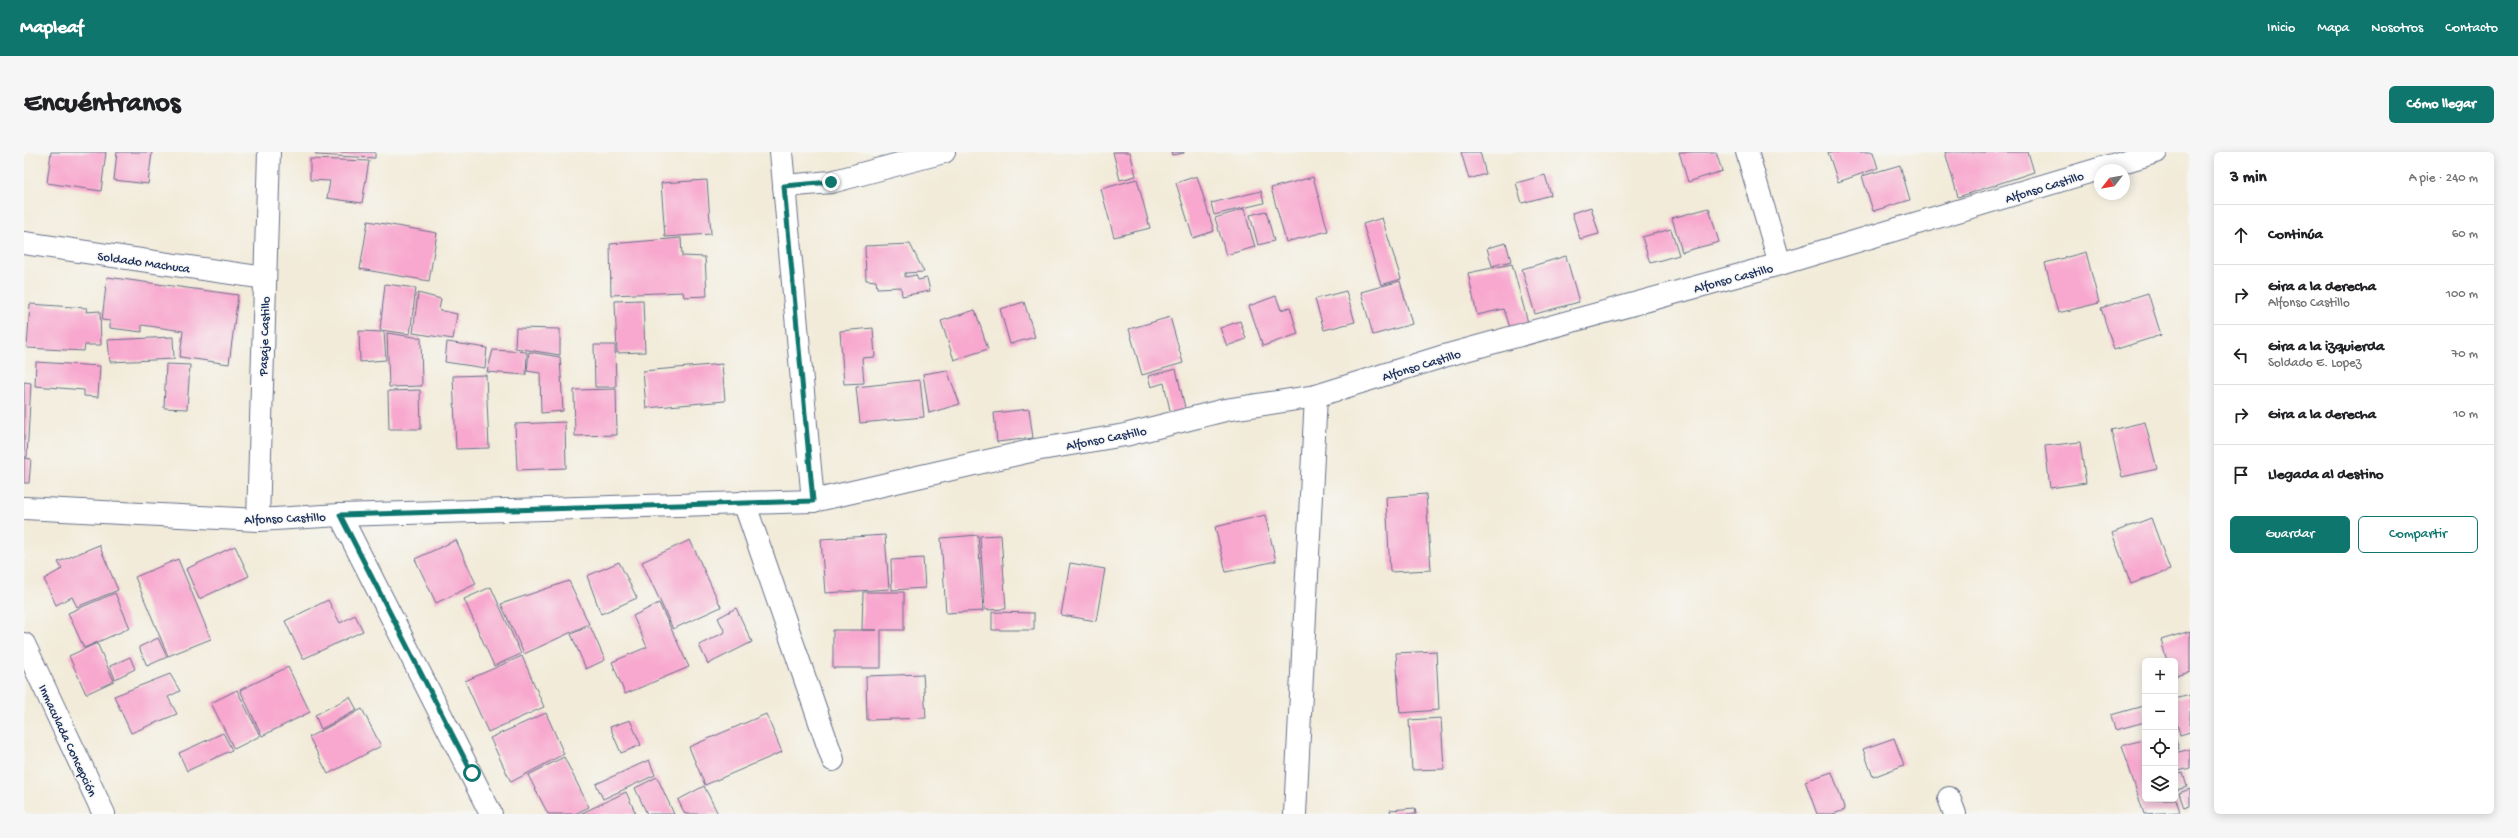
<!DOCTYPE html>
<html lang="es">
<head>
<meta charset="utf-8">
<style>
  :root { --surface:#fff; --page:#f6f6f6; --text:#202124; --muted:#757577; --line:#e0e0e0; --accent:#0f766e }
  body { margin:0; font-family:"Gochi Hand",sans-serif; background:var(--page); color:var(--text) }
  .controls { position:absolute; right:12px; bottom:12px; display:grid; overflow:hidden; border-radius:6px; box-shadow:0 2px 10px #0003 }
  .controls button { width:36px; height:36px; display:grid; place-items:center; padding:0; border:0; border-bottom:1px solid var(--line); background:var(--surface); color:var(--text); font:20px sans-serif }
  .compass { position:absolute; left:2070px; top:12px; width:36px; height:36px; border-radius:50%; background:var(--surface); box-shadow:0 2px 10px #0003; rotate:239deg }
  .stop { position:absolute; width:12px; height:12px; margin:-9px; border:3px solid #0f766e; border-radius:50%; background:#fff }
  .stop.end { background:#0f766e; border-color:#fff; box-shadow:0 1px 4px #0008 }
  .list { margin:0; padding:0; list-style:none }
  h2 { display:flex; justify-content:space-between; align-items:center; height:52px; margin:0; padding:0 16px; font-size:17px }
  h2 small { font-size:13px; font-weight:400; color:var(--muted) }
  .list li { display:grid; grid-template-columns:26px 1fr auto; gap:12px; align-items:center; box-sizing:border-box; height:60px; padding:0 16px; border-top:1px solid var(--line) }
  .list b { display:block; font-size:15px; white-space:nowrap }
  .list p { margin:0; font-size:13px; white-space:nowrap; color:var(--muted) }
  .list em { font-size:13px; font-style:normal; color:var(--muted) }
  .actions { display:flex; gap:8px; padding:12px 16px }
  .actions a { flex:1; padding:9px 0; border:1px solid var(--accent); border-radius:6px; text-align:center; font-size:14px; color:var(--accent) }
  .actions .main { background:var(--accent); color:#fff }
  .icon { flex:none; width:22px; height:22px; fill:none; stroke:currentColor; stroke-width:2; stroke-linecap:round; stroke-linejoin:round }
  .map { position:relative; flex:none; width:2166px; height:662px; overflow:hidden; border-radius:6px }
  header { display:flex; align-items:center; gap:24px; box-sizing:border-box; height:56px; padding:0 20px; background:var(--accent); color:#fff }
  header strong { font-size:19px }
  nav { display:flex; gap:22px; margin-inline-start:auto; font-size:14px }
  .intro { display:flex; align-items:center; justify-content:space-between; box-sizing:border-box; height:96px; padding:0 24px }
  h1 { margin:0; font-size:28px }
  .button { padding:10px 18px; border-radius:6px; background:var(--accent); color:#fff; font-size:14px; font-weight:700 }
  main { display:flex; gap:24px; padding:0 24px }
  aside { flex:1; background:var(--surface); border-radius:6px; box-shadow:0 2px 10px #0003 }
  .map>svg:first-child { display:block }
  .building { fill:#f8a7ce }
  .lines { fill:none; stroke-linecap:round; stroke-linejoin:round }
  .minor-casing { stroke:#667189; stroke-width:24 }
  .minor { stroke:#fff; stroke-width:22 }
  .route { stroke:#0f766e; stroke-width:5 }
  .labels { text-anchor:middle; stroke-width:3; stroke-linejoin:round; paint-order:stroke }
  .street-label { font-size:13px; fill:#1b2f5e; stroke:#f6f6f2 }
</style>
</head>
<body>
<header>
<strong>Mapleaf</strong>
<nav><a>Inicio</a><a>Mapa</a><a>Nosotros</a><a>Contacto</a></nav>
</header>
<div class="intro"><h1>Encuéntranos</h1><a class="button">Cómo llegar</a></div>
<main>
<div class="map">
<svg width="2166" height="662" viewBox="0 0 2166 662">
  <rect width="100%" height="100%" fill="#f6f6f2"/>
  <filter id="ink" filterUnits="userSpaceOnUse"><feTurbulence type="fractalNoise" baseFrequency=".025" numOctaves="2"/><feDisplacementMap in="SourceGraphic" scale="8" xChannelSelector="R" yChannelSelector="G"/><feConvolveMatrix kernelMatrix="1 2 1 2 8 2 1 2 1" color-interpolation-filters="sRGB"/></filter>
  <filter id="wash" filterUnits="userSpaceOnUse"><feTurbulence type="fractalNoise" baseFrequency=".012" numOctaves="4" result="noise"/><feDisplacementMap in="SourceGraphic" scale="16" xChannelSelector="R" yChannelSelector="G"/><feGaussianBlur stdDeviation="0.9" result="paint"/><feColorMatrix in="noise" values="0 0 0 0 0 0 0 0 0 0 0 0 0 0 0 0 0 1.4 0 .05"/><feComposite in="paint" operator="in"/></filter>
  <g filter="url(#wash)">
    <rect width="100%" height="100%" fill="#f2ebd9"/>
    <g id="blocks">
      <!-- building -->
      <g class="building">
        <polygon points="27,0 82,0 77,39 23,31"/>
        <polygon points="93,0 128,0 124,32 90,28"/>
        <polygon points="292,0 351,0 351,6 292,3"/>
        <polygon points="1089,0 1106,0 1112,24 1096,28"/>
        <polygon points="1147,0 1160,0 1160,1 1148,3"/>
        <polygon points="1437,0 1456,0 1462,22 1445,27"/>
        <polygon points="1655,0 1692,0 1698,19 1664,30"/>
        <polygon points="1804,0 1849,0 1854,16 1814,30"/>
        <polygon points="1921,0 2004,0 2010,20 1934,45"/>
        <polygon points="286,7 345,9 338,51 303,46 306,29 286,28"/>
        <polygon points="1876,13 1886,48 1849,59 1838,24"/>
        <polygon points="1521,23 1527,43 1498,51 1492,31"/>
        <polygon points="1173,24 1190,79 1169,86 1152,31"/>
        <polygon points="1289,25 1304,79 1262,90 1247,36"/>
        <polygon points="1113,27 1126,76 1090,85 1077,37"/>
        <polygon points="683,28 687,82 641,85 637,31"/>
        <polygon points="1237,39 1240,51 1190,63 1187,51"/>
        <polygon points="1567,55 1575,82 1556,87 1548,61"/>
        <polygon points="1685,56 1695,90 1658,100 1648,66"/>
        <polygon points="1220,57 1231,95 1202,103 1191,66"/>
        <polygon points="1242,59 1250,89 1234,93 1226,63"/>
        <polygon points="1358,66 1377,127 1357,133 1339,72"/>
        <polygon points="344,69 413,81 405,129 336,117"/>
        <polygon points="1647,77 1655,103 1626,111 1618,85"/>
        <polygon points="657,86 658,104 681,105 683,144 660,145 659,140 587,143 586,92"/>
        <polygon points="1482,91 1487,109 1468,114 1463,96"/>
        <polygon points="886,92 900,120 881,121 881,125 892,123 894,128 903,126 906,139 878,144 877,135 853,136 852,129 842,128 841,94"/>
        <polygon points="2062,100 2075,151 2034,161 2021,111"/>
        <polygon points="1542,104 1555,150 1511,162 1498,117"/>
        <polygon points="1488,112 1506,178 1488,182 1480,157 1453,163 1444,121"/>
        <polygon points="83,125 214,143 205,212 156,205 159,179 118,173 118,180 86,176 86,169 78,168"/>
        <polygon points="1376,129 1388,172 1349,183 1337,140"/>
        <polygon points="361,132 392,136 386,182 356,178"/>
        <polygon points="1322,139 1331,170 1300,178 1291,147"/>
        <polygon points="394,141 417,147 415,158 433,162 429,187 389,181"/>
        <polygon points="2124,141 2137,183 2090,198 2077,156"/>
        <polygon points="1252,144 1257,158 1266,155 1274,182 1239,194 1225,154"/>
        <polygon points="619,148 621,200 593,201 591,149"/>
        <polygon points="1000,150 1011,185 986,192 976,157"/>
        <polygon points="6,152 63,156 62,160 76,159 77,193 61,193 60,199 3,196"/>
        <polygon points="951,158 964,197 930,208 917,169"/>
        <polygon points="1146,165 1159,211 1118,223 1105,177"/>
        <polygon points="1216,169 1222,187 1203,194 1196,176"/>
        <polygon points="492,176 536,177 536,203 491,196"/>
        <polygon points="849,176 851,205 838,206 840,231 820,232 816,179"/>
        <polygon points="335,179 360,180 362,208 336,210"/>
        <polygon points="363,181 397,186 398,234 365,235"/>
        <polygon points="149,185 150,207 86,210 84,188"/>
        <polygon points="423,190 463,196 461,216 421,210"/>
        <polygon points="570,193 591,193 592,235 571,235"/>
        <polygon points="469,198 503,200 502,223 463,220"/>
        <polygon points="505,200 536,205 539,259 517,261 516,221 503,219"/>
        <polygon points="12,210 76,214 74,245 60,244 60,238 11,234"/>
        <polygon points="142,212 166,213 163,257 140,256"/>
        <polygon points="698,212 701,249 622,256 619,219"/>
        <polygon points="1152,217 1162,260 1147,263 1140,231 1127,235 1124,224"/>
        <polygon points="923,218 936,252 905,261 899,222"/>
        <polygon points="462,223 465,296 432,297 429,224"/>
        <polygon points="896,228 900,265 836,271 832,235"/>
        <polygon points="0,230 7,231 3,305 0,305"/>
        <polygon points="592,237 593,283 551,284 550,238"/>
        <polygon points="396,238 397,277 365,277 364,239"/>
        <polygon points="1005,257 1009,286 973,290 970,261"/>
        <polygon points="541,270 542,316 493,318 491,272"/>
        <polygon points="2121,270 2133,317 2098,325 2087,278"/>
        <polygon points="2056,290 2062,331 2026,336 2021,294"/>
        <polygon points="0,306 7,307 5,331 0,331"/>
        <polygon points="1402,342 1407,418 1366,420 1362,345"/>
        <polygon points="1241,363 1252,409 1202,420 1191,375"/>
        <polygon points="2127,366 2146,418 2107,432 2088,381"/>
        <polygon points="861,383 865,437 801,441 797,387"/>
        <polygon points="954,383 959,459 922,461 917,386"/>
        <polygon points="977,383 982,457 961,458 956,384"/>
        <polygon points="432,388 452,432 412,451 391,407"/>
        <polygon points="666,388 697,455 649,477 618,410"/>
        <polygon points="75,393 94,438 53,455 48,445 32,453 20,427 38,417 34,410"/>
        <polygon points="211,394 225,424 175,447 162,417"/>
        <polygon points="899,406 901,436 868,438 867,408"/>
        <polygon points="154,407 187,487 144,504 111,425"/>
        <polygon points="595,410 613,446 577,462 563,424"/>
        <polygon points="1046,411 1081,417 1072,469 1037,463"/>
        <polygon points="545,429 565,472 500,502 477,452"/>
        <polygon points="467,435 497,502 470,514 440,447"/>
        <polygon points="839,440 880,440 880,478 857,478 857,516 809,516 809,478 853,478 838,478"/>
        <polygon points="91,441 106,476 60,496 44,461"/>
        <polygon points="304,448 316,471 331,463 339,479 279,507 261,469"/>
        <polygon points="635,451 665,515 601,542 588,510 623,495 609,464"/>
        <polygon points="712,456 728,490 684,512 675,493 701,480 694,466"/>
        <polygon points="968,460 1010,461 1010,478 968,478"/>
        <polygon points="566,474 581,508 562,517 547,482"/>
        <polygon points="2166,479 2166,520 2151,524 2151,509 2143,509 2137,488"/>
        <polygon points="134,486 143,505 123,514 115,495"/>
        <polygon points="73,491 90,529 62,542 45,504"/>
        <polygon points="1412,499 1415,558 1376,561 1372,501"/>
        <polygon points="498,504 520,555 464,580 441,529"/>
        <polygon points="106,505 111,517 91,527 86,514"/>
        <polygon points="264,515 286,560 238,584 216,538"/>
        <polygon points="146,522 156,539 144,545 153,562 107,581 90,544"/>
        <polygon points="899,522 902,566 843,568 842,524"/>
        <polygon points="213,538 236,584 210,597 187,551"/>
        <polygon points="2166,543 2166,580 2156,583 2151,565 2151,547"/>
        <polygon points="326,545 333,558 297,577 291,563"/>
        <polygon points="2119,554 2121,570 2091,578 2087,563"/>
        <polygon points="338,557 357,594 304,622 285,585"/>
        <polygon points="522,561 540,602 487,630 466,586"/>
        <polygon points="742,562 758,600 681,633 665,595"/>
        <polygon points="1417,566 1420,617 1388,618 1385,568"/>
        <polygon points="606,568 617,593 597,601 586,575"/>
        <polygon points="199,581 208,598 163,619 155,601"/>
        <polygon points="2151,585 2155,597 2151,598"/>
        <polygon points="1870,586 1880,613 1849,625 1839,597"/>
        <polygon points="2121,587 2121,647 2152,647 2156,660 2120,662 2098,594"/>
        <polygon points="2166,597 2166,616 2151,620 2151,601"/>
        <polygon points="540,605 565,655 551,662 524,662 504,623"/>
        <polygon points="625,608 631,623 579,647 572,632"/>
        <polygon points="1808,620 1821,658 1809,662 1793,662 1781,629"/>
        <polygon points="2159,621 2163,635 2152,638 2151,623"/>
        <polygon points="633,625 650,662 623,662 611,636"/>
        <polygon points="680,634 694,662 661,662 654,648"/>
        <polygon points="2166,637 2166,654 2160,656 2155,641"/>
        <polygon points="602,640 612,662 556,662"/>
        <polygon points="1391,656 1392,662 1367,662 1366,658"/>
      </g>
    </g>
  </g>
  <g filter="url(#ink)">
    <use href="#blocks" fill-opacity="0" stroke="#667189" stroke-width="1"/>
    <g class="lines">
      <defs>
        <g id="minor">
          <polyline points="757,0 789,349"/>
          <polyline points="1723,0 1756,112"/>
          <polyline points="760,34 807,30 920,0"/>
          <polyline points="0,91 241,126"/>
          <polyline points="720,350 809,608"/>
          <polyline points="0,356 234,368 316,363 789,349 1011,298 1101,283 1201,258 1292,244 1420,204 1756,112 2132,0"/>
          <polyline points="316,363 467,662"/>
          <polyline points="234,368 245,0"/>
          <polyline points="0,492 80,662"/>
          <polyline points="1925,646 1931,662"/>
          <polyline points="1271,662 1292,244"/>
        </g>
      </defs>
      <!-- minor casing -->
      <use href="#minor" class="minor-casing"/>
      <!-- minor -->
      <use href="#minor" class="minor"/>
    </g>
  </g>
  <g class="lines" filter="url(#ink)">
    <!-- route -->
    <polyline class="route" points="448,621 316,363 789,349 760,34 807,30"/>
  </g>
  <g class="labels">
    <!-- street labels -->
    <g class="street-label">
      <text transform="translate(2020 34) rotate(-17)" y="5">Alfonso Castillo</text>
      <text transform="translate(120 109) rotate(8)" y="5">Soldado Machuca</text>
      <text transform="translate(1709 125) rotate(-15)" y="5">Alfonso Castillo</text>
      <text transform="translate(239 184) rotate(-88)" y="5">Pasaje Castillo</text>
      <text transform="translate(1397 212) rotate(-17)" y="5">Alfonso Castillo</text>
      <text transform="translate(1082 285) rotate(-11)" y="5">Alfonso Castillo</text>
      <text transform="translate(261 365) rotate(-2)" y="5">Alfonso Castillo</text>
      <text transform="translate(45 588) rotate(65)" y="5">Inmaculada Concepción</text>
    </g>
  </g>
</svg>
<div class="controls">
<button>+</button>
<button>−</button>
<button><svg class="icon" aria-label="locate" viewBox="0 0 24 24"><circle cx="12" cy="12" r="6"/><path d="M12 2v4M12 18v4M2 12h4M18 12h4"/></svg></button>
<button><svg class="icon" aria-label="layers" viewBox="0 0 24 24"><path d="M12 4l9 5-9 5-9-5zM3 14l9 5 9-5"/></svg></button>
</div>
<svg class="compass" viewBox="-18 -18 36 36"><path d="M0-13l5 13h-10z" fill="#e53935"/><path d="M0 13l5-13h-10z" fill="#757577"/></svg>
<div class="stop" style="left:448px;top:621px"></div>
<div class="stop end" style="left:807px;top:30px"></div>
</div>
<aside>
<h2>3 min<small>A pie · 240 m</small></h2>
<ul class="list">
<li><svg class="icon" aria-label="ahead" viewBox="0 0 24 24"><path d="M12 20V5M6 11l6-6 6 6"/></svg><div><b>Continúa</b></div><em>60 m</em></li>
<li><svg class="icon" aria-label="right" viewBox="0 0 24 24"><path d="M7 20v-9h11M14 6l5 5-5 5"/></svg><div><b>Gira a la derecha</b><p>Alfonso Castillo</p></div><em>100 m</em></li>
<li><svg class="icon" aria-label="left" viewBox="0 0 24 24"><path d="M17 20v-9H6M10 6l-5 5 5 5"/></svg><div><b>Gira a la izquierda</b><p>Soldado E. Lopez</p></div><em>70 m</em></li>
<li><svg class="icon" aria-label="right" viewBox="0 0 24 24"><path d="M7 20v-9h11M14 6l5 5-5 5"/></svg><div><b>Gira a la derecha</b></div><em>10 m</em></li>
<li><svg class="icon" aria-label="arrive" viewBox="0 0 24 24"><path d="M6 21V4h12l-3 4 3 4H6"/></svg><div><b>Llegada al destino</b></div></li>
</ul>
<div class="actions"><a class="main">Guardar</a><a>Compartir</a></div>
</aside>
</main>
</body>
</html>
